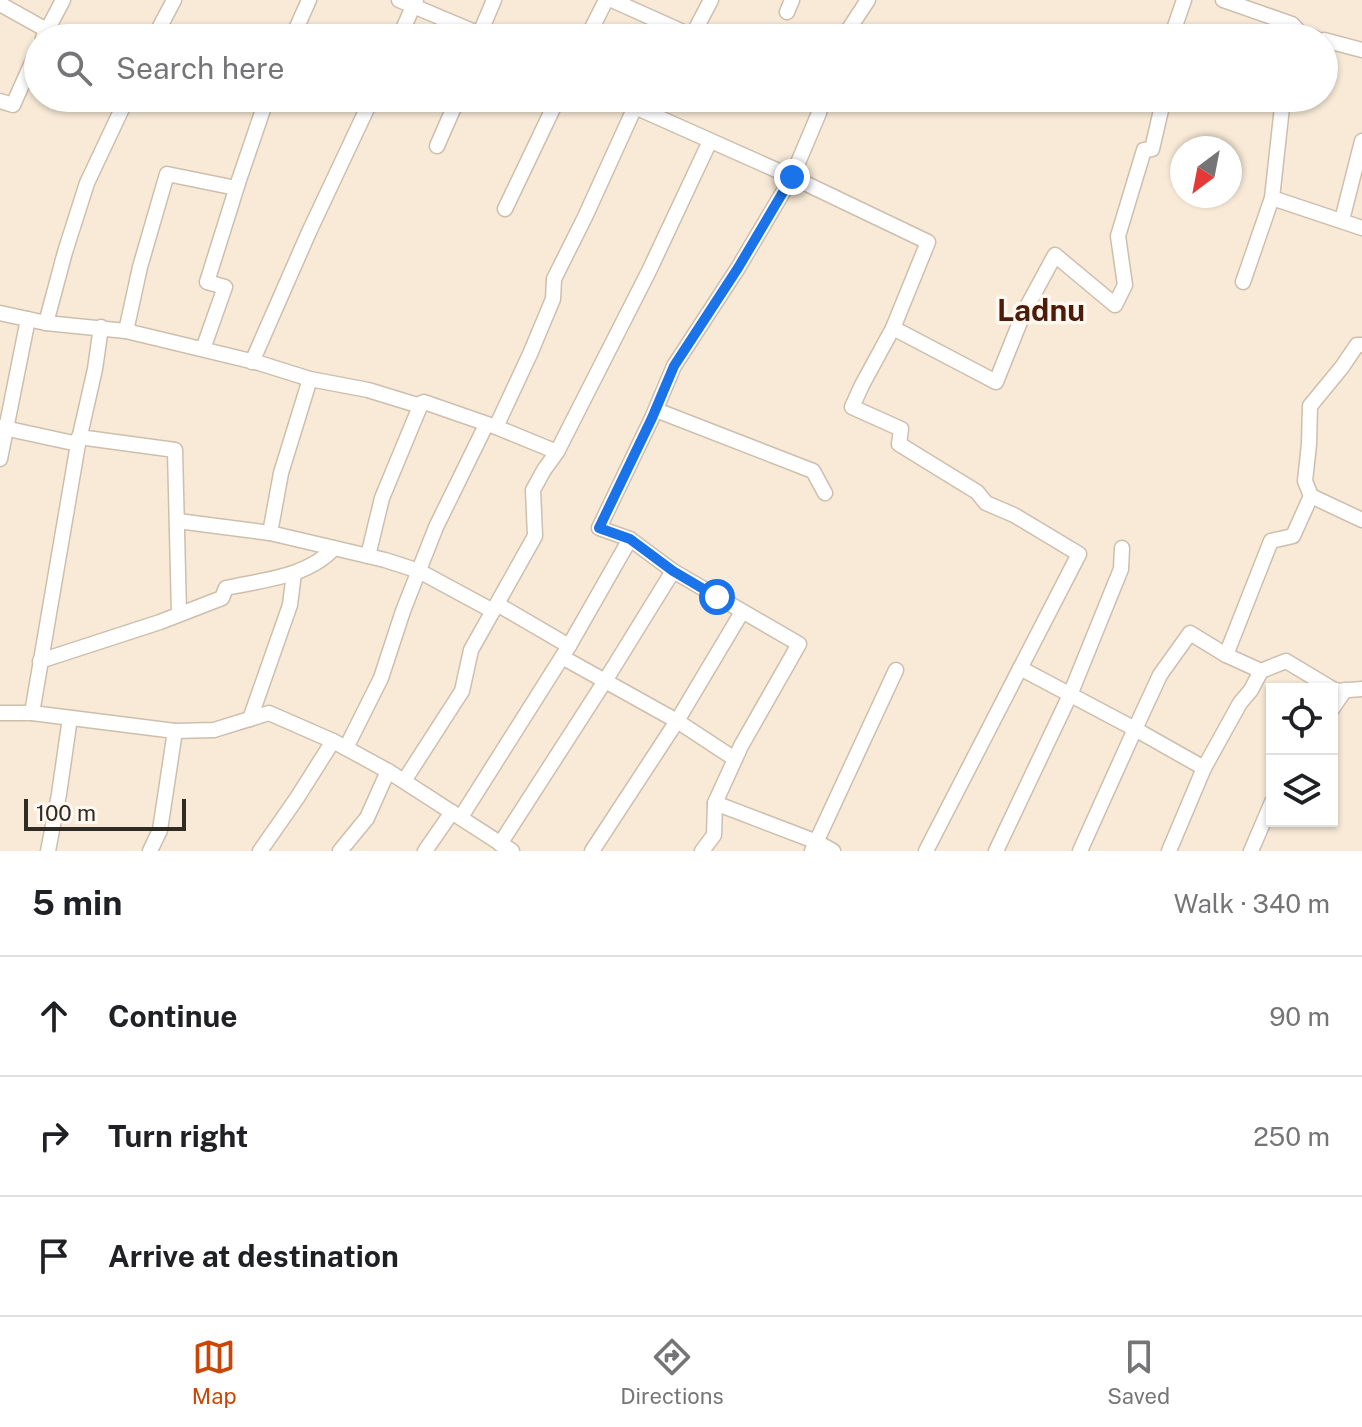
<!DOCTYPE html>
<html lang="en">
<head>
<meta charset="utf-8">
<style>
  :root { --surface:#fff; --page:#f2f2f2; --text:#202124; --muted:#757577; --line:#e0e0e0; --accent:#cb4506 }
  body { margin:0; font-family:"Public Sans",sans-serif; background:var(--page); color:var(--text) }
  .controls { position:absolute; right:24px; bottom:24px; display:grid; overflow:hidden; border-radius:0px; box-shadow:0 2px 6px #0004 }
  .controls button { width:72px; height:72px; display:grid; place-items:center; padding:0; border:0; border-bottom:2px solid var(--line); background:var(--surface); color:var(--text); font:40px sans-serif }
  .compass { position:absolute; left:1170px; top:136px; width:72px; height:72px; border-radius:50%; background:var(--surface); box-shadow:0 2px 6px #0004; rotate:212deg }
  .scale { position:absolute; left:24px; bottom:20px; width:162px; box-sizing:border-box; padding-left:8px; border:4px solid #302b23; border-top:0; font-size:22px; line-height:28px; white-space:nowrap; color:#302b23; -webkit-text-stroke:6px #fef8f1; paint-order:stroke }
  .stop { position:absolute; width:24px; height:24px; margin:-18px; border:6px solid #1a73e8; border-radius:50%; background:#fff }
  .stop.end { background:#1a73e8; border-color:#fff; box-shadow:0 2px 8px #0008 }
  .list { margin:0; padding:0; list-style:none }
  h2 { display:flex; justify-content:space-between; align-items:center; height:104px; margin:0; padding:0 32px; font-size:34px }
  h2 small { font-size:26px; font-weight:400; color:var(--muted) }
  .list li { display:grid; grid-template-columns:52px 1fr auto; gap:24px; align-items:center; box-sizing:border-box; height:120px; padding:0 32px; border-top:2px solid var(--line) }
  .list b { display:block; font-size:30px; white-space:nowrap }
  .list em { font-size:26px; font-style:normal; color:var(--muted) }
  .icon { flex:none; width:44px; height:44px; fill:none; stroke:currentColor; stroke-width:2; stroke-linecap:round; stroke-linejoin:round }
  .map { position:relative; flex:none; width:1362px; height:851px; overflow:hidden }
  .search { position:absolute; background:var(--surface); box-shadow:0 2px 6px #0004; left:24px; right:24px; top:24px; height:88px; display:flex; align-items:center; gap:20px; box-sizing:border-box; padding:0 28px; border-radius:44px; color:var(--muted); font-size:30px }
  .sheet { height:464px; background:var(--surface) }
  nav { display:flex; justify-content:space-around; align-items:center; box-sizing:border-box; height:112px; border-top:2px solid var(--line); background:var(--surface); font-size:22px; color:var(--muted) }
  nav a { display:grid; justify-items:center; gap:4px }
  nav .on { color:var(--accent) }
  .map>svg:first-child { display:block }
  .lines { fill:none; stroke-linecap:round; stroke-linejoin:round }
  .minor-casing { stroke:#cdbfad; stroke-width:17 }
  .minor { stroke:#fff; stroke-width:14 }
  .route { stroke:#1a73e8; stroke-width:10 }
  .labels { text-anchor:middle; stroke-width:7; stroke-linejoin:round; paint-order:stroke }
  .district-label { font-size:30px; font-weight:bold; fill:#4d1b09; stroke:#fef8f1 }
</style>
</head>
<body>
<div class="map">
<svg width="1362" height="851" viewBox="0 0 1362 851">
  <rect width="100%" height="100%" fill="#f8ead7"/>
  <g class="lines">
    <defs>
      <g id="minor">
        <polyline points="399,0 489,38"/>
        <polyline points="612,0 692,36 711,0"/>
        <polyline points="1223,0 1292,24 1302,35 1315,38"/>
        <polyline points="0,4 61,38"/>
        <polyline points="787,12 792,0"/>
        <polyline points="480,33 494,0"/>
        <polyline points="43,38 63,0"/>
        <polyline points="154,38 174,0"/>
        <polyline points="292,38 309,0"/>
        <polyline points="399,38 416,0"/>
        <polyline points="587,38 606,0"/>
        <polyline points="843,38 868,0"/>
        <polyline points="1171,38 1184,0"/>
        <polyline points="1324,40 1362,50"/>
        <polyline points="0,101 13,105 38,49"/>
        <polyline points="635,107 792,177 819,113 822,98"/>
        <polyline points="437,146 458,98"/>
        <polyline points="1272,198 1362,228"/>
        <polyline points="505,209 558,98"/>
        <polyline points="1342,220 1362,141"/>
        <polyline points="1243,282 1272,198 1283,98"/>
        <polyline points="0,313 46,323 126,331 259,363 310,379 368,390 417,405 424,402 496,427 557,452 544,470 533,490 535,536 471,650 462,691 404,781"/>
        <polyline points="46,323 65,252 87,183 127,98"/>
        <polyline points="126,331 140,267 167,174 236,188"/>
        <polyline points="203,349 225,287 207,282 239,180 267,98"/>
        <polyline points="252,362 309,232 372,98"/>
        <polyline points="656,410 813,471 825,493"/>
        <polyline points="0,427 78,444"/>
        <polyline points="496,427 530,354 553,299 554,279 585,217 635,107 617,98"/>
        <polyline points="79,437 175,450 179,614"/>
        <polyline points="557,452 649,271 710,141"/>
        <polyline points="0,459 28,319"/>
        <polyline points="1311,496 1362,520"/>
        <polyline points="178,521 270,533 334,548"/>
        <polyline points="270,533 281,473 310,379"/>
        <polyline points="630,539 673,571 799,644 741,746 715,803 714,835 702,851"/>
        <polyline points="368,556 382,498 421,404"/>
        <polyline points="497,604 569,646"/>
        <polyline points="1226,655 1271,541 1293,536 1311,496 1305,481 1309,444 1310,406 1342,367 1357,345 1362,345"/>
        <polyline points="562,657 677,721 735,759"/>
        <path d="M40,661l120,-39 62,-24 4,-10c36,-8 82,-11 108,-40l51,12 34,11 74,40"/>
        <polyline points="1020,668 1135,729 1160,675 1190,633 1226,655 1261,671 1286,661 1336,691 1362,689"/>
        <polyline points="1332,709 1345,690"/>
        <polyline points="0,713 32,713 175,731 214,730 269,713 333,741 388,771 512,851"/>
        <polyline points="32,713 78,444 95,369 101,327"/>
        <polyline points="250,719 290,605 294,573"/>
        <polyline points="346,748 381,678 403,611 436,527 486,425"/>
        <polyline points="1204,768 1240,703 1251,690 1261,671"/>
        <polyline points="715,803 817,842 833,851"/>
        <polyline points="461,817 569,646 630,539 599,528 652,418 674,366 738,268 792,177 928,242 893,328"/>
        <polyline points="500,844 605,681 673,571"/>
        <polyline points="48,851 59,794 70,718"/>
        <polyline points="150,851 160,830 175,731"/>
        <polyline points="260,851 297,798 333,741"/>
        <polyline points="340,851 367,818 388,771"/>
        <polyline points="425,851 452,812"/>
        <polyline points="592,851 677,721 742,612"/>
        <polyline points="812,851 896,670"/>
        <polyline points="926,851 1079,554 1014,515 986,503 977,492 899,444 901,429 852,407 862,385 893,328 996,382 1024,312 1055,255 1115,305 1125,285 1118,236 1144,150 1152,149 1162,106 1157,104 1158,98"/>
        <polyline points="996,851 1070,695 1121,569 1122,548"/>
        <polyline points="1080,851 1135,729 1204,768 1169,851"/>
        <polyline points="1251,851 1272,802"/>
      </g>
    </defs>
    <!-- minor casing -->
    <use href="#minor" class="minor-casing"/>
    <!-- minor -->
    <use href="#minor" class="minor"/>
  </g>
  <g class="lines">
    <!-- route -->
    <polyline class="route" points="717,597 673,571 630,539 599,528 652,418 674,366 738,268 792,177"/>
  </g>
  <g class="labels">
    <!-- district labels -->
    <g class="district-label">
      <text x="1041" y="321">Ladnu</text>
    </g>
  </g>
</svg>
<div class="controls">
<button><svg class="icon" aria-label="locate" viewBox="0 0 24 24"><circle cx="12" cy="12" r="6"/><path d="M12 2v4M12 18v4M2 12h4M18 12h4"/></svg></button>
<button><svg class="icon" aria-label="layers" viewBox="0 0 24 24"><path d="M12 4l9 5-9 5-9-5zM3 14l9 5 9-5"/></svg></button>
</div>
<svg class="compass" viewBox="-18 -18 36 36"><path d="M0-13l5 13h-10z" fill="#e53935"/><path d="M0 13l5-13h-10z" fill="#757577"/></svg>
<div class="scale">100 m</div>
<div class="stop" style="left:717px;top:597px"></div>
<div class="stop end" style="left:792px;top:177px"></div>
<div class="search"><svg class="icon" aria-label="search" viewBox="0 0 24 24"><circle cx="10" cy="10" r="6"/><path d="M15 15l6 6"/></svg>Search here</div>
</div>
<section class="sheet">
<h2>5 min<small>Walk · 340 m</small></h2>
<ul class="list">
<li><svg class="icon" aria-label="ahead" viewBox="0 0 24 24"><path d="M12 20V5M6 11l6-6 6 6"/></svg><div><b>Continue</b></div><em>90 m</em></li>
<li><svg class="icon" aria-label="right" viewBox="0 0 24 24"><path d="M7 20v-9h11M14 6l5 5-5 5"/></svg><div><b>Turn right</b></div><em>250 m</em></li>
<li><svg class="icon" aria-label="arrive" viewBox="0 0 24 24"><path d="M6 21V4h12l-3 4 3 4H6"/></svg><div><b>Arrive at destination</b></div></li>
</ul>
</section>
<nav>
<a class="on"><svg class="icon" aria-label="map" viewBox="0 0 24 24"><path d="M3 6l6-2 6 2 6-2v14l-6 2-6-2-6 2zM9 4v14M15 6v14"/></svg>Map</a>
<a><svg class="icon" aria-label="directions" viewBox="0 0 24 24"><path d="M12 3l9 9-9 9-9-9zM9 14v-3h6M13 9l2 2-2 2"/></svg>Directions</a>
<a><svg class="icon" aria-label="saved" viewBox="0 0 24 24"><path d="M7 4h10v16l-5-4-5 4z"/></svg>Saved</a>
</nav>
</body>
</html>
